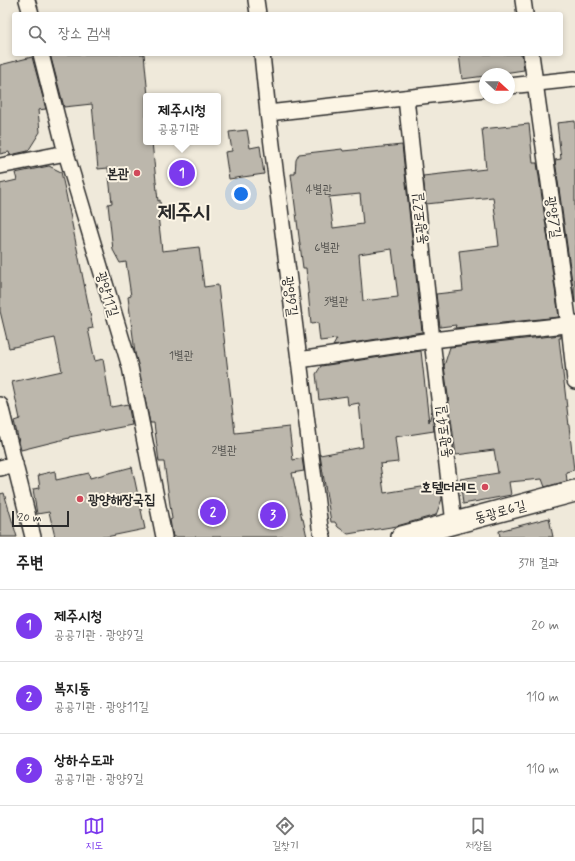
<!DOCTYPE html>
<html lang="ko">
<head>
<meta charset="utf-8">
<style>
  :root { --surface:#fff; --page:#f2f2f2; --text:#222; --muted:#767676; --line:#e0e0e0; --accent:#7c3aed }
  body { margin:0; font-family:Mynerve,"Poor Story",sans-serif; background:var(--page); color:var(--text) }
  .compass { position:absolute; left:479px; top:68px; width:36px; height:36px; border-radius:50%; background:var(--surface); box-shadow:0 2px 6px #0003; rotate:111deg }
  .scale { position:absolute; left:12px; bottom:10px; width:57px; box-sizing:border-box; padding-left:4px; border:2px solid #2b2b2b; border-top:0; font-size:11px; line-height:14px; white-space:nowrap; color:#2b2b2b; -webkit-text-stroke:3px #fcf5e5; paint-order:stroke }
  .you { position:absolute; left:241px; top:194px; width:14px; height:14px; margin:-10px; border:3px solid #fff; border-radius:50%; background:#1a73e8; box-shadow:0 0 0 6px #1a73e833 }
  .badge { display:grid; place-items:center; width:26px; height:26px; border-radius:50%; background:var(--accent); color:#fff; font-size:13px; font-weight:700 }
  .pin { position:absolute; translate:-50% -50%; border:2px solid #fff; box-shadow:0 1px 4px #0006 }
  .popup { position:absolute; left:143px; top:93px; width:78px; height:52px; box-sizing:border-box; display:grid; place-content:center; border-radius:4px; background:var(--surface); filter:drop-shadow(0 1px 3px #0005); font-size:13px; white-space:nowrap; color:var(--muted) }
  .popup b { font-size:15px; color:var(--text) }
  .popup::after { content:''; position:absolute; left:50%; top:100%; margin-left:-8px; border:8px solid transparent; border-top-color:var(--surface) }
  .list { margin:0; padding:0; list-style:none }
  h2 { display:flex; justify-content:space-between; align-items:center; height:52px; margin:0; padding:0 16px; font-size:17px }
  h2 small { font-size:13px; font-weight:400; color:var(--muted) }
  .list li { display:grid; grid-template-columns:26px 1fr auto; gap:12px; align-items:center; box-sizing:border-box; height:72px; padding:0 16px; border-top:1px solid var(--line) }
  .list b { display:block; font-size:15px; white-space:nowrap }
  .list p { margin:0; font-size:13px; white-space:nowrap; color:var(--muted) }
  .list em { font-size:13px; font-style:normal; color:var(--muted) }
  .icon { flex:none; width:22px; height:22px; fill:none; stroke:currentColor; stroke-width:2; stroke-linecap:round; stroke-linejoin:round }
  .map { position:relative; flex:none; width:575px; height:537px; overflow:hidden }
  .search { position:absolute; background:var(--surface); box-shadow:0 2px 6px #0003; left:12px; right:12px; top:12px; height:44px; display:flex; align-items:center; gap:10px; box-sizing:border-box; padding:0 14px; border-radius:4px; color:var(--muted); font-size:15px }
  .sheet { height:268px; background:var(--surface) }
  nav { display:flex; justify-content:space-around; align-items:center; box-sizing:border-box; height:56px; border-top:1px solid var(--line); background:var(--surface); font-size:11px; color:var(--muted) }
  nav a { display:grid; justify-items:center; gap:2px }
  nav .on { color:var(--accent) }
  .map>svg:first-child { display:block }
  .building { fill:#bcb7ac; stroke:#2b2b2b; fill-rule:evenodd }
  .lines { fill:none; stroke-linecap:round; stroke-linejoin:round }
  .street-casing { stroke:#2b2b2b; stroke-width:18 }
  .secondary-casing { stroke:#2b2b2b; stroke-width:24 }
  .street { stroke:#fcf5e5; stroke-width:15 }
  .secondary { stroke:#fcf5e5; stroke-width:21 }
  .poi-dot { fill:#d1495b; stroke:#fcf5e5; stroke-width:1.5 }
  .labels { text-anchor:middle; stroke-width:4; stroke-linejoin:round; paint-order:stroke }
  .number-label { font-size:12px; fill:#4f4e4b }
  .poi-label { font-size:14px; font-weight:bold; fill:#2b2b2b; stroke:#fcf5e5; text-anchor:end }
  .street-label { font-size:14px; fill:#2b2b2b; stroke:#fcf5e5 }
  .town-label { font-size:22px; font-weight:bold; fill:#2b2b2b; stroke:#fcf5e5 }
</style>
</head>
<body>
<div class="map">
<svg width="575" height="537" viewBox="0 0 575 537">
  <rect width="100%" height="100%" fill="#efe9da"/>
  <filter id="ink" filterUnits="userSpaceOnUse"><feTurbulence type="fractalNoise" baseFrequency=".025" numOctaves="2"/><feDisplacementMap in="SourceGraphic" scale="8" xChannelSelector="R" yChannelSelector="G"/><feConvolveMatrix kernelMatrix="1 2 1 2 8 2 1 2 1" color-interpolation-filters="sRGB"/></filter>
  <g filter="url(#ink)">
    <!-- building -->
    <g class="building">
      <polygon points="50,54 144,54 148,96 146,96 146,142 152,142 158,201 160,200 161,214 158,215 162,251 199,247 204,287 218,285 235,433 289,427 293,460 302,458 304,471 292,473 302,519 303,519 307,537 173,537 170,520 172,519 164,462 159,462 154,423 150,423 135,353 128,297 131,296 126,262 120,263 113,250 108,204 112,203 108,168 98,169 92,104 64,107"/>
      <polygon points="459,54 522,54 524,70 497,74 485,74 485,76 462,79"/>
      <polygon points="32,57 46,109 38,110 40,132 28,151 10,155 9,152 0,154 0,65"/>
      <polygon points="575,121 575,303 555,160 561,159 557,123"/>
      <polygon points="529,124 533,163 537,163 559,317 455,328 456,325 440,327 436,294 463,291 459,251 499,246 493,197 426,204 423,176 486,169 482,129"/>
      <polygon points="247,130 250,148 260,146 264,174 229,179 225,152 232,151 229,132"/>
      <path d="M402,145l20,187 -89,14 4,-7 -17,2 -2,-18 -7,1 -5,-56h-3l-12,-94h4l1,-14 3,-6 43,-5 1,2zM360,194l3,30 -30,4 -4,-31zM392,249l6,48 -35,4 -4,-47z"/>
      <polygon points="49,166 61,172 66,194 93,328 88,329 95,361 103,359 111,407 128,404 132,425 69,437 69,438 21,450 14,421 20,419 12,382 62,371 55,338 9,348 0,311 0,184 17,180 15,173"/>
      <polygon points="561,335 561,338 559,338 574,470 566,472 567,481 545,487 542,479 509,482 511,495 463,504 460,479 498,473 494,450 456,455 444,366 450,347"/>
      <polygon points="421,351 429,422 432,411 434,431 395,437 398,462 380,464 384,493 440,484 442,499 436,515 397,526 348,534 338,527 335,522 331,522 320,455 363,447 359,403 348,405 347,396 319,400 316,374 321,366"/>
      <polygon points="132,467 145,529 106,537 55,537 49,512 37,514 33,489 40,488 38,475 55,471 56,480 89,473 90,478"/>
      <polygon points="4,493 17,537 0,537 0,494"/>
      <polygon points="549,518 553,537 500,537 499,531"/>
    </g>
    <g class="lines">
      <defs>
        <g id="street">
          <polyline points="27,0 31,14"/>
          <polyline points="256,0 258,14"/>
          <polyline points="523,0 525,14"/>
          <polyline points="41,54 66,153 130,367 164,537"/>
          <polyline points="262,54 268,113 320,527 323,537"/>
          <polyline points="531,54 569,325 575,381"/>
          <polyline points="509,86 575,79"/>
          <polyline points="406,98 432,340 454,523"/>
          <polyline points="268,113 485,89"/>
          <polyline points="0,166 66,153"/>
          <polyline points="299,360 432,340 575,324"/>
          <polyline points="0,405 33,537"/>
          <polyline points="0,468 15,464"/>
        </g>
        <polyline id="secondary" points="402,537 575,491"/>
      </defs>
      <!-- street casing -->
      <use href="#street" class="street-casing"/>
      <!-- secondary casing -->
      <use href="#secondary" class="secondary-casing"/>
      <!-- street -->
      <use href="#street" class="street"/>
      <!-- secondary -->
      <use href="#secondary" class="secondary"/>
    </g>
  </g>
  <!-- markers -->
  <g class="poi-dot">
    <circle cx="137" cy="173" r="4"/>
    <circle cx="485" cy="487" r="4"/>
    <circle cx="80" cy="499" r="4"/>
  </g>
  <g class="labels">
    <!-- number labels -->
    <g class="number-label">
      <text x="319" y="193">4별관</text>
      <text x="327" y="251">6별관</text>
      <text x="336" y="305">3별관</text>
      <text x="181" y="359">1별관</text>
      <text x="224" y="454">2별관</text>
    </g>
    <!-- poi labels -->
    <g class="poi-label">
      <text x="129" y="178">본관</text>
      <text x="477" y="492">호텔더레드</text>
      <text x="88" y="504" text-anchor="start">광양해장국집</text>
    </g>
    <!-- street labels -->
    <g class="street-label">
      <text transform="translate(554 217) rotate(82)" y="5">광양7길</text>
      <text transform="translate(419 219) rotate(-96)" y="5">동광로2길</text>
      <text transform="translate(108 294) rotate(73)" y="5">광양11길</text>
      <text transform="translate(291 296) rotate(83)" y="5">광양9길</text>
      <text transform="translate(443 432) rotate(-97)" y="5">동광로4길</text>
      <text transform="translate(500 511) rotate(-15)" y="5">동광로6길</text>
    </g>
    <!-- town labels -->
    <g class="town-label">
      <text x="184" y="219">제주시</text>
    </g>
  </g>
</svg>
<svg class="compass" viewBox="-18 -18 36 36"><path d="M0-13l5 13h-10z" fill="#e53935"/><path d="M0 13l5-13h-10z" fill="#767676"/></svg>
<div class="scale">20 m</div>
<div class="you"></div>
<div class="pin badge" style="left:182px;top:173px">1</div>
<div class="popup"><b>제주시청</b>공공기관</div>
<div class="pin badge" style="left:213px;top:512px">2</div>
<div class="pin badge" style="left:273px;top:515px">3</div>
<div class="search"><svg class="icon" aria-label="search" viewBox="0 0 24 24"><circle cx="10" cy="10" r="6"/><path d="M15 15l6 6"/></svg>장소 검색</div>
</div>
<section class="sheet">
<h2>주변<small>3개 결과</small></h2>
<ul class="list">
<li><span class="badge">1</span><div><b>제주시청</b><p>공공기관 · 광양9길</p></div><em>20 m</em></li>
<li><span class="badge">2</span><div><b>복지동</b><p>공공기관 · 광양11길</p></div><em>110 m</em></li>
<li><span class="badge">3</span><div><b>상하수도과</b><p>공공기관 · 광양9길</p></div><em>110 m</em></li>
</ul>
</section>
<nav>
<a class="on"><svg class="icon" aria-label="map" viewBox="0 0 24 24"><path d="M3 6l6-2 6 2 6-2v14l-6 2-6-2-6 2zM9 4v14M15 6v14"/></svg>지도</a>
<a><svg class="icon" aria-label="directions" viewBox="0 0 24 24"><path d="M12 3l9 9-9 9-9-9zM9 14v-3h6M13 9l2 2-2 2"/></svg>길찾기</a>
<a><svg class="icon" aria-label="saved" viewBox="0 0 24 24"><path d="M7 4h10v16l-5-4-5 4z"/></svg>저장됨</a>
</nav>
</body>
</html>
